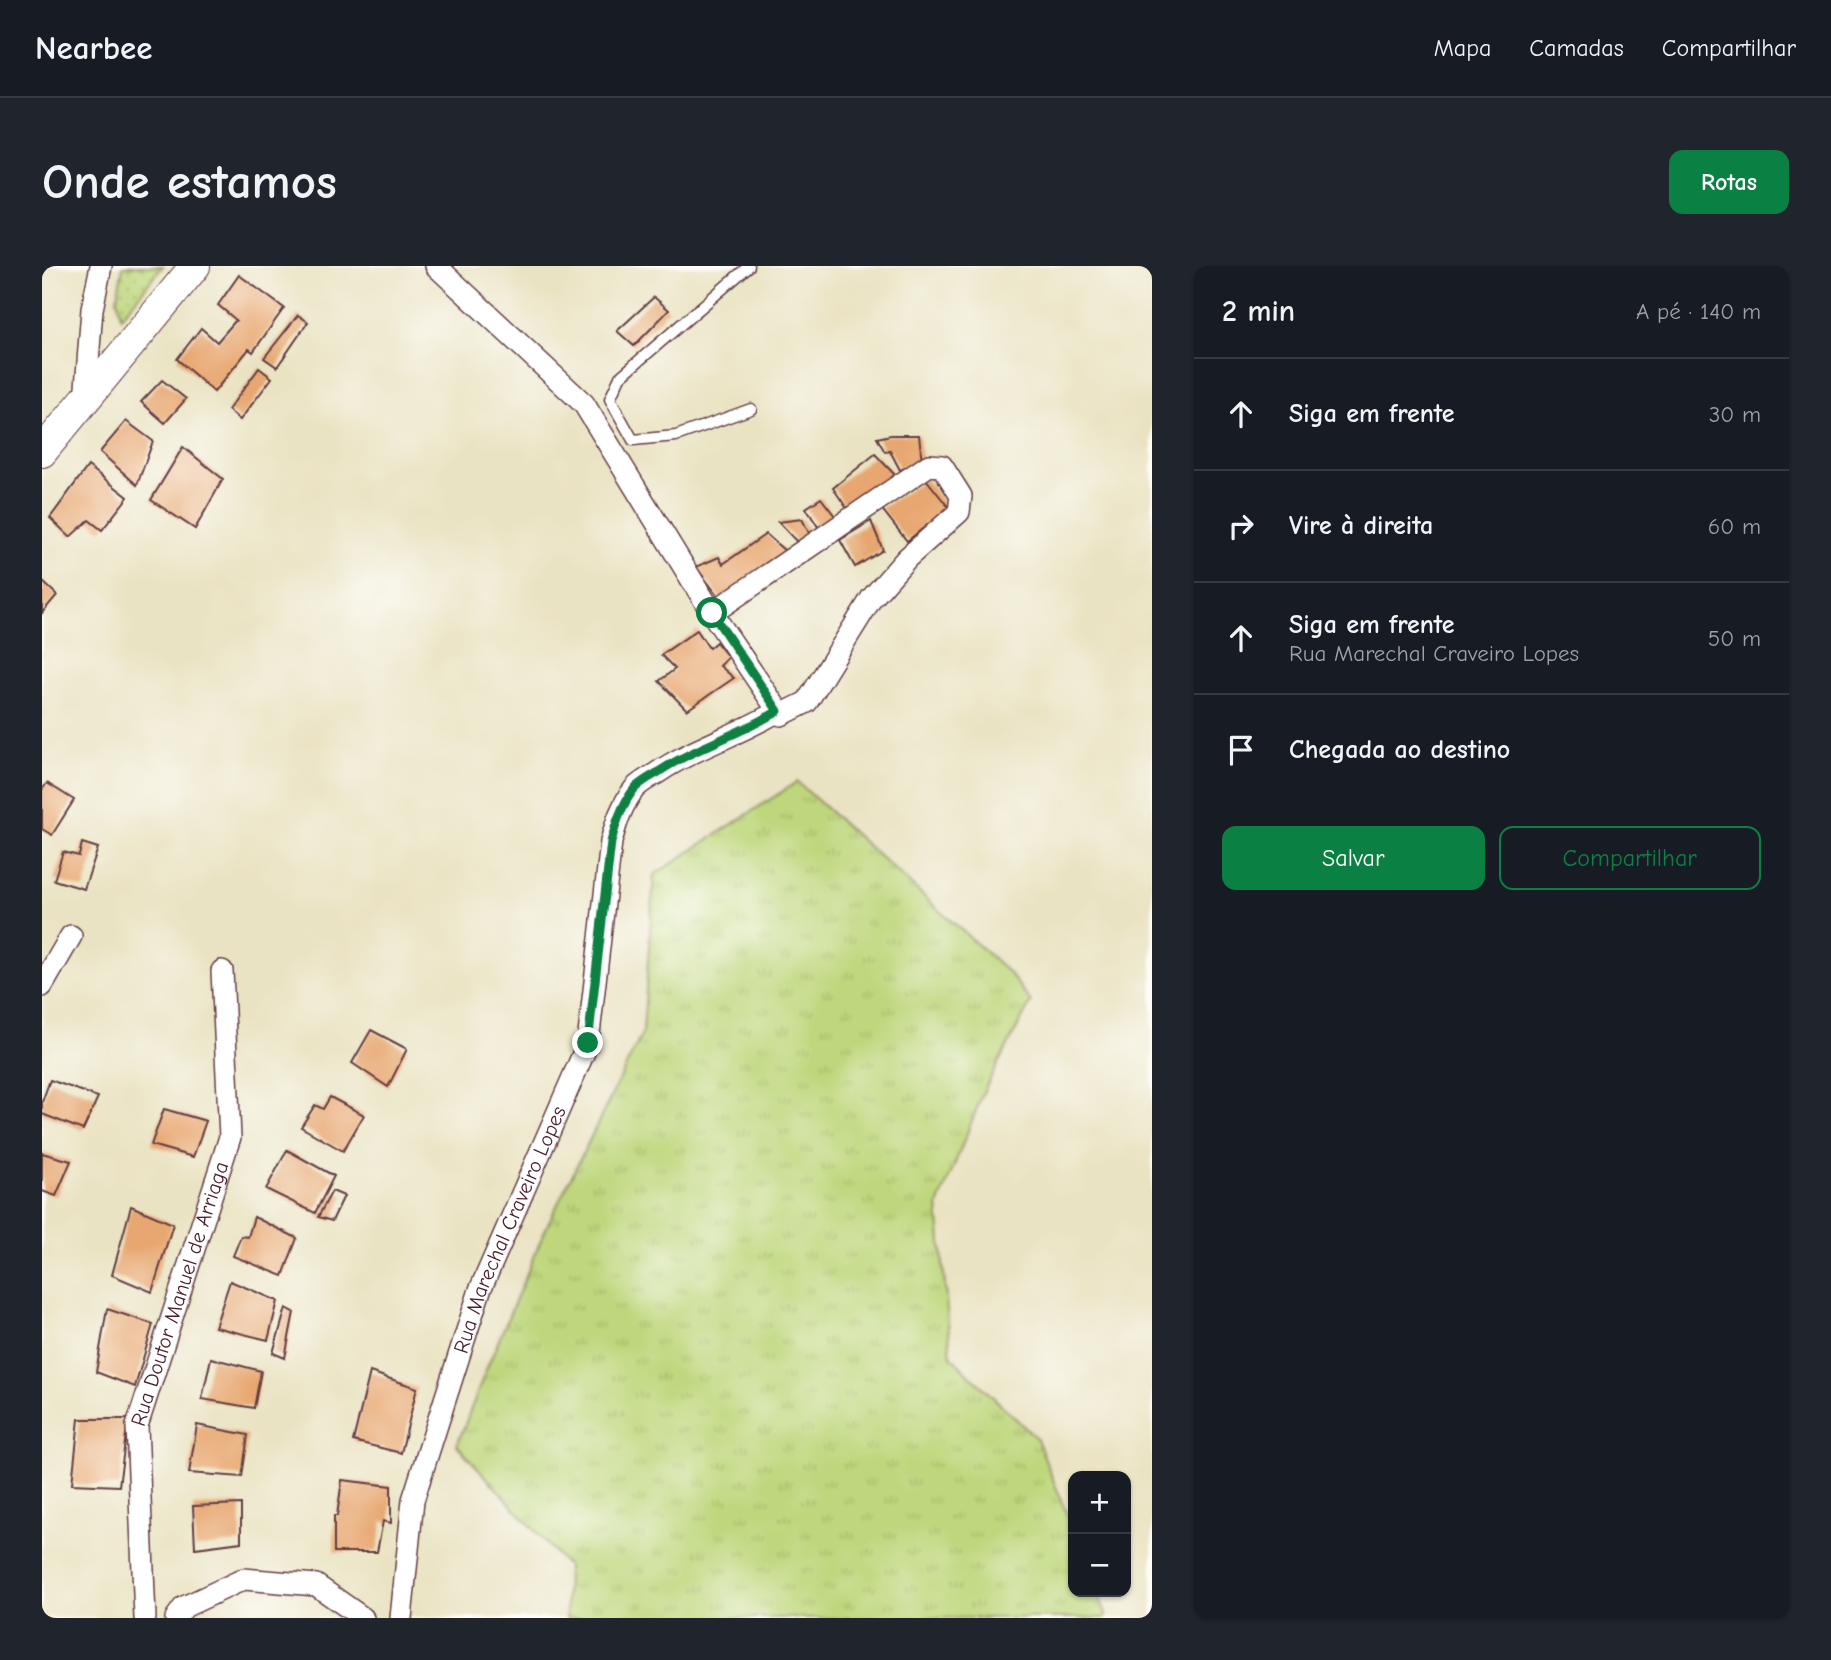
<!DOCTYPE html>
<html lang="pt">
<head>
<meta charset="utf-8">
<style>
  :root { --surface:#171b24; --page:#20242c; --text:#f1f3f6; --muted:#9ea1a6; --line:#363941; --accent:#0b8043 }
  body { margin:0; font-family:"Comic Neue",sans-serif; background:var(--page); color:var(--text) }
  .controls { position:absolute; right:21px; bottom:21px; display:grid; overflow:hidden; border-radius:14px; box-shadow:0 2px 5px #0004 }
  .controls button { width:63px; height:63px; display:grid; place-items:center; padding:0; border:0; border-bottom:2px solid var(--line); background:var(--surface); color:var(--text); font:35px sans-serif }
  .stop { position:absolute; width:21px; height:21px; margin:-16px; border:5px solid #0b8043; border-radius:50%; background:#fff }
  .stop.end { background:#0b8043; border-color:#fff; box-shadow:0 2px 7px #0008 }
  .list { margin:0; padding:0; list-style:none }
  h2 { display:flex; justify-content:space-between; align-items:center; height:91px; margin:0; padding:0 28px; font-size:30px }
  h2 small { font-size:23px; font-weight:400; color:var(--muted) }
  .list li { display:grid; grid-template-columns:46px 1fr auto; gap:21px; align-items:center; box-sizing:border-box; height:112px; padding:0 28px; border-top:2px solid var(--line) }
  .list b { display:block; font-size:26px; white-space:nowrap }
  .list p { margin:0; font-size:23px; white-space:nowrap; color:var(--muted) }
  .list em { font-size:23px; font-style:normal; color:var(--muted) }
  .actions { display:flex; gap:14px; padding:21px 28px }
  .actions a { flex:1; padding:16px 0; border:2px solid var(--accent); border-radius:14px; text-align:center; font-size:24px; color:var(--accent) }
  .actions .main { background:var(--accent); color:#fff }
  .icon { flex:none; width:38px; height:38px; fill:none; stroke:currentColor; stroke-width:2; stroke-linecap:round; stroke-linejoin:round }
  .map { position:relative; flex:none; width:1110px; height:1352px; overflow:hidden; border-radius:14px }
  header { display:flex; align-items:center; gap:42px; box-sizing:border-box; height:98px; padding:0 35px; background:var(--surface); border-bottom:2px solid var(--line) }
  header strong { font-size:33px }
  nav { display:flex; gap:38px; margin-inline-start:auto; font-size:24px }
  .intro { display:flex; align-items:center; justify-content:space-between; box-sizing:border-box; height:168px; padding:0 42px }
  h1 { margin:0; font-size:49px }
  .button { padding:18px 32px; border-radius:14px; background:var(--accent); color:#fff; font-size:24px; font-weight:700 }
  main { display:flex; gap:42px; padding:0 42px }
  aside { flex:1; background:var(--surface); border-radius:14px; box-shadow:0 2px 5px #0004 }
  .map>svg:first-child { display:block }
  .grass { fill:url(#grass-tufts); stroke:#847b53; stroke-width:2 }
  .park { fill:url(#park-dots); stroke:#847b53; stroke-width:2 }
  .building { fill:#e8a771 }
  .lines { fill:none; stroke-linecap:round; stroke-linejoin:round }
  .lane-casing { stroke:#623c42; stroke-width:13 }
  .street-casing { stroke:#623c42; stroke-width:24 }
  .secondary-casing { stroke:#623c42; stroke-width:32 }
  .lane { stroke:#fff; stroke-width:10 }
  .street { stroke:#fff; stroke-width:21 }
  .secondary { stroke:#fff; stroke-width:30 }
  .route { stroke:#0b8043; stroke-width:9 }
  .labels { text-anchor:middle; stroke-width:5; stroke-linejoin:round; paint-order:stroke }
  .street-label { font-size:21px; fill:#4a1f2b; stroke:#fdfcf7 }
</style>
</head>
<body>
<header>
<strong>Nearbee</strong>
<nav><a>Mapa</a><a>Camadas</a><a>Compartilhar</a></nav>
</header>
<div class="intro"><h1>Onde estamos</h1><a class="button">Rotas</a></div>
<main>
<div class="map">
<svg width="1110" height="1352" viewBox="0 0 1110 1352">
  <defs>
    <pattern id="grass-tufts" width="24" height="20" patternUnits="userSpaceOnUse" patternTransform="scale(1.75)"><rect width="24" height="20" fill="#bed77b"/><path d="M3 7l-1-3M5 7V3M7 7l1-3M15 17l-1-3M17 17v-4M19 17l1-3" fill="none" stroke="#a5b86a"/></pattern>
    <pattern id="park-dots" width="8" height="8" patternUnits="userSpaceOnUse" patternTransform="scale(1.75)"><rect width="8" height="8" fill="#bed77b"/><path d="M2 2h.1M6 6h.1" fill="none" stroke="#a5b86a" stroke-width="1.8" stroke-linecap="round"/></pattern>
  </defs>
  <rect width="100%" height="100%" fill="#fdfcf7"/>
  <filter id="ink" filterUnits="userSpaceOnUse"><feTurbulence type="fractalNoise" baseFrequency=".0143" numOctaves="2"/><feDisplacementMap in="SourceGraphic" scale="14" xChannelSelector="R" yChannelSelector="G"/><feConvolveMatrix kernelMatrix="1 2 1 2 8 2 1 2 1" color-interpolation-filters="sRGB"/></filter>
  <filter id="wash" filterUnits="userSpaceOnUse"><feTurbulence type="fractalNoise" baseFrequency=".00686" numOctaves="4" result="noise"/><feDisplacementMap in="SourceGraphic" scale="28" xChannelSelector="R" yChannelSelector="G"/><feGaussianBlur stdDeviation="1.57" result="paint"/><feColorMatrix in="noise" values="0 0 0 0 0 0 0 0 0 0 0 0 0 0 0 0 0 1.4 0 .05"/><feComposite in="paint" operator="in"/></filter>
  <g filter="url(#wash)">
    <rect width="100%" height="100%" fill="#eae3c3"/>
    <!-- grass -->
    <polygon class="grass" points="755,516 967,707 989,736 943,822 896,940 909,1091 995,1173 1031,1264 1031,1326 1055,1326 1064,1347 1063,1352 524,1352 525,1300 415,1179 444,1104 504,962 601,766 612,609"/>
    <!-- park -->
    <polygon class="park" points="81,0 121,0 79,51 75,32"/>
    <g id="blocks">
      <!-- building -->
      <g class="building">
        <polygon points="197,9 242,42 211,86 207,83 172,126 135,93 159,62 175,76 194,54 176,39"/>
        <polygon points="612,31 627,44 592,80 575,65"/>
        <polygon points="256,49 266,56 235,101 222,92"/>
        <polygon points="217,102 230,112 198,154 186,144"/>
        <polygon points="120,114 144,133 123,157 99,136"/>
        <polygon points="84,155 111,175 95,219 58,186"/>
        <polygon points="849,169 877,169 880,196 858,204 848,185 843,186 835,172"/>
        <polygon points="141,181 181,213 153,263 109,234"/>
        <polygon points="833,188 853,209 827,231 806,244 791,222"/>
        <polygon points="46,200 86,231 60,264 47,254 28,271 8,252"/>
        <polygon points="884,213 907,242 865,275 839,242"/>
        <polygon points="779,232 796,254 780,267 764,242"/>
        <polygon points="760,253 768,269 755,276 736,256"/>
        <polygon points="829,255 841,284 813,301 798,274"/>
        <polygon points="724,268 744,286 680,335 654,301 677,291 681,298"/>
        <polygon points="0,315 15,329 0,347"/>
        <polygon points="655,364 667,382 674,376 686,391 678,400 692,412 645,444 617,415 633,403 619,389"/>
        <polygon points="5,517 32,534 10,569 0,563 0,524"/>
        <polygon points="40,577 56,582 42,623 12,614 21,586 37,590"/>
        <polygon points="329,764 365,783 346,821 310,797"/>
        <polygon points="8,814 56,831 41,864 0,848 0,836"/>
        <polygon points="288,831 322,849 301,885 259,861 273,839 281,843"/>
        <polygon points="122,843 164,855 151,891 109,879"/>
        <polygon points="245,884 292,910 273,947 224,923"/>
        <polygon points="0,887 29,895 14,930 0,925"/>
        <polygon points="290,925 302,930 290,955 276,951"/>
        <polygon points="89,940 131,958 110,1026 70,1009"/>
        <polygon points="212,951 255,972 241,1010 191,990 199,970 206,971"/>
        <polygon points="188,1015 236,1035 226,1074 173,1061"/>
        <polygon points="244,1042 252,1046 243,1092 231,1087"/>
        <polygon points="65,1043 111,1058 93,1121 54,1106"/>
        <polygon points="169,1092 219,1105 212,1142 160,1133"/>
        <polygon points="328,1106 375,1122 359,1187 311,1175"/>
        <polygon points="37,1153 86,1153 77,1220 30,1218"/>
        <polygon points="155,1159 206,1169 200,1211 147,1207"/>
        <polygon points="300,1214 349,1220 349,1257 341,1255 335,1286 292,1286 292,1250 295,1250"/>
        <polygon points="199,1238 199,1276 153,1282 151,1240"/>
      </g>
    </g>
  </g>
  <g filter="url(#ink)">
    <use href="#blocks" fill-opacity="0" stroke="#623c42" stroke-width="2"/>
    <g class="lines">
      <defs>
        <polyline id="lane" points="707,0 578,111 568,133 591,174 634,170 709,143"/>
        <g id="street">
          <polyline points="394,0 542,138 670,347 739,449 765,436 829,333 865,292 917,246 919,230 900,200 887,199 670,347"/>
          <polyline points="43,135 50,43 59,0"/>
          <polyline points="0,720 29,670"/>
          <path id="s1" d="M103,1352l-8,-192 93,-289 -8,-166"/>
          <polyline points="134,1352 142,1341 202,1313 274,1319 321,1352"/>
          <path id="s2" d="M359,1352l12,-118 67,-210 108,-247 23,-201c5,-19 11,-38 24,-54 6,-6 15,-11 22,-15 38,-26 82,-38 121,-62"/>
        </g>
        <polyline id="secondary" points="0,186 153,0"/>
      </defs>
      <!-- lane casing -->
      <use href="#lane" class="lane-casing"/>
      <!-- street casing -->
      <use href="#street" class="street-casing"/>
      <!-- secondary casing -->
      <use href="#secondary" class="secondary-casing"/>
      <!-- lane -->
      <use href="#lane" class="lane"/>
      <!-- street -->
      <use href="#street" class="street"/>
      <!-- secondary -->
      <use href="#secondary" class="secondary"/>
    </g>
  </g>
  <g class="lines" filter="url(#ink)">
    <!-- route -->
    <path class="route" d="M546,777l23,-201c5,-19 11,-38 24,-54 6,-6 15,-11 22,-15 38,-26 82,-38 121,-62l-66,-98"/>
  </g>
  <g class="labels">
    <!-- street labels -->
    <g class="street-label">
      <text dy="7" stroke="none"><textPath href="#s2" startOffset="406">Rua Marechal Craveiro Lopes</textPath></text>
      <text dy="7" stroke="none"><textPath href="#s1" startOffset="331">Rua Doutor Manuel de Arriaga</textPath></text>
    </g>
  </g>
</svg>
<div class="controls">
<button>+</button>
<button>−</button>
</div>
<div class="stop" style="left:670px;top:347px"></div>
<div class="stop end" style="left:546px;top:777px"></div>
</div>
<aside>
<h2>2 min<small>A pé · 140 m</small></h2>
<ul class="list">
<li><svg class="icon" aria-label="ahead" viewBox="0 0 24 24"><path d="M12 20V5M6 11l6-6 6 6"/></svg><div><b>Siga em frente</b></div><em>30 m</em></li>
<li><svg class="icon" aria-label="right" viewBox="0 0 24 24"><path d="M7 20v-9h11M14 6l5 5-5 5"/></svg><div><b>Vire à direita</b></div><em>60 m</em></li>
<li><svg class="icon" aria-label="ahead" viewBox="0 0 24 24"><path d="M12 20V5M6 11l6-6 6 6"/></svg><div><b>Siga em frente</b><p>Rua Marechal Craveiro Lopes</p></div><em>50 m</em></li>
<li><svg class="icon" aria-label="arrive" viewBox="0 0 24 24"><path d="M6 21V4h12l-3 4 3 4H6"/></svg><div><b>Chegada ao destino</b></div></li>
</ul>
<div class="actions"><a class="main">Salvar</a><a>Compartilhar</a></div>
</aside>
</main>
</body>
</html>
